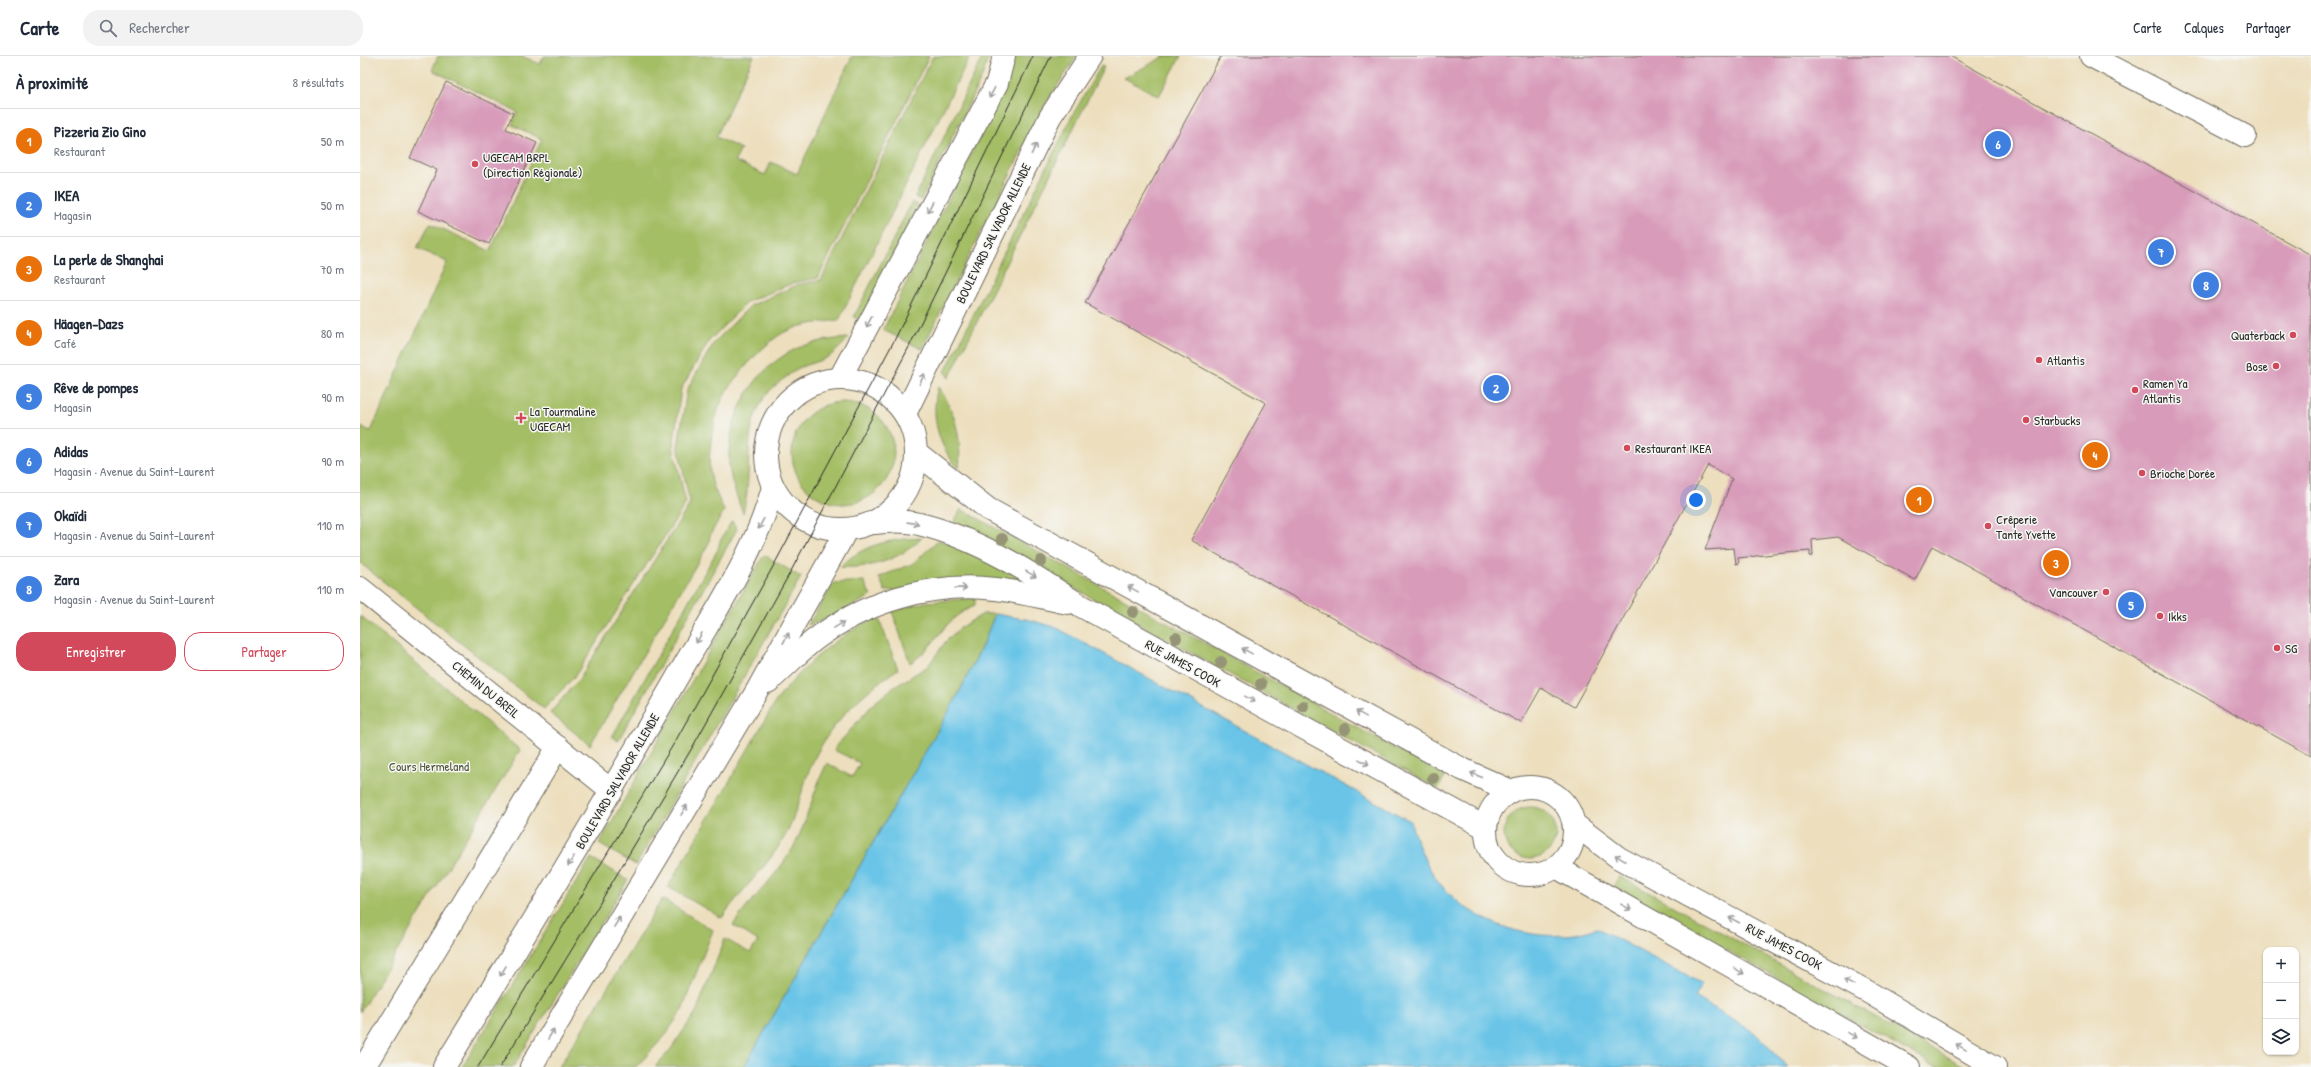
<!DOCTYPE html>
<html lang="fr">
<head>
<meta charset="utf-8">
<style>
  :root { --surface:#fff; --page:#f2f2f3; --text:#1f2937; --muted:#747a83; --line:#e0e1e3; --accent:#d1495b }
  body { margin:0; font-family:"Patrick Hand",sans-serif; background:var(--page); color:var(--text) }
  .controls { position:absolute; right:12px; bottom:12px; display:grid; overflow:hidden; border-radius:8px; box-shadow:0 1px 3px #0004 }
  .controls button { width:36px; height:36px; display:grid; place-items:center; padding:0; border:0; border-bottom:1px solid var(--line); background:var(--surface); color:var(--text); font:20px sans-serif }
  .you { position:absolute; left:1336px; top:444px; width:14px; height:14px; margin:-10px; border:3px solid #fff; border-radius:50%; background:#1a73e8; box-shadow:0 0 0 6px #1a73e833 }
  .badge { display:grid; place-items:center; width:26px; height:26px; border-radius:50%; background:var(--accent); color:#fff; font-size:13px; font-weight:700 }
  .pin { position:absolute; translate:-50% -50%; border:2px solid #fff; box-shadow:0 1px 4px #0006 }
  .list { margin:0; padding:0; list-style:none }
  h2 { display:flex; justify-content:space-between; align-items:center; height:52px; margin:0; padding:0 16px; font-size:17px }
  h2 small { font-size:13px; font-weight:400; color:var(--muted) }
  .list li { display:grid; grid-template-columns:26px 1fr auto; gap:12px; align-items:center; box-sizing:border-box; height:64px; padding:0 16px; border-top:1px solid var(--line) }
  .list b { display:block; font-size:15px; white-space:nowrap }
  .list p { margin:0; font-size:13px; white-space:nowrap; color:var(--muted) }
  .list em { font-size:13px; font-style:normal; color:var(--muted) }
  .actions { display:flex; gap:8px; padding:12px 16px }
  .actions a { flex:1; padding:9px 0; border:1px solid var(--accent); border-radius:16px; text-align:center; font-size:14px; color:var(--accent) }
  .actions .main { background:var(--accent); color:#fff }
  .icon { flex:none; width:22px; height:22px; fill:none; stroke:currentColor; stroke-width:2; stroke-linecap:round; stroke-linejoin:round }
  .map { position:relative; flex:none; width:1951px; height:1011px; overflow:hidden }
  header { display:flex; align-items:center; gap:24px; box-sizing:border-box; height:56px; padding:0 20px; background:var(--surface); border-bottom:1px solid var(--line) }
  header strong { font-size:19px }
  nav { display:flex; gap:22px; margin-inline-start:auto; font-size:14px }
  .search { width:280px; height:36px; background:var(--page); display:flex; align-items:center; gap:10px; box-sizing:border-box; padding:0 14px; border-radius:16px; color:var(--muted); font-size:15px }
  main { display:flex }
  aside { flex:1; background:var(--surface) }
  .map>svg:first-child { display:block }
  .green { fill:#a4be65; stroke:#687448 }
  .water { fill:#69c4e7; stroke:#4a7889 }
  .building { fill:#d89bba }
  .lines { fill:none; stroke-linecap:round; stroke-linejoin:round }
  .minor-casing { stroke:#6f6a5e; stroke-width:24 }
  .minor { stroke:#fff; stroke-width:22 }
  .tram { stroke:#2b2b2b; stroke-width:1 }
  .tree { fill:#969476 }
  .oneway { stroke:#a0a0a0 }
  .poi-dot { fill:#d1495b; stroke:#f6f6f2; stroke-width:1.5 }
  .labels { text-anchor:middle; stroke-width:3; stroke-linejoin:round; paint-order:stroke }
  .poi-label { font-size:13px; fill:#2b2b2b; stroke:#f6f6f2; text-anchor:start }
  .street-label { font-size:13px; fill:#2b2b2b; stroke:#f6f6f2 }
  .park-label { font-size:13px; fill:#4f573c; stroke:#f6f6f2 }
</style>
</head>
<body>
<header>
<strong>Carte</strong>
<div class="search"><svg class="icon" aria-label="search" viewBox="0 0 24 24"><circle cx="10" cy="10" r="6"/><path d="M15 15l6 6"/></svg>Rechercher</div>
<nav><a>Carte</a><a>Calques</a><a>Partager</a></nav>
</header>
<main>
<aside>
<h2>À proximité<small>8 résultats</small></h2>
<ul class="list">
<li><span class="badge" style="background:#e8710a">1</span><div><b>Pizzeria Zio Gino</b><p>Restaurant</p></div><em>50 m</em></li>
<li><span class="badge" style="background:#3f7fe0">2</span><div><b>IKEA</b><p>Magasin</p></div><em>50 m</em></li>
<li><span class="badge" style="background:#e8710a">3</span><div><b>La perle de Shanghai</b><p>Restaurant</p></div><em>70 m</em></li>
<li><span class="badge" style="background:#e8710a">4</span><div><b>Häagen-Dazs</b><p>Café</p></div><em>80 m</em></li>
<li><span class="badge" style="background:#3f7fe0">5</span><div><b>Rêve de pompes</b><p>Magasin</p></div><em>90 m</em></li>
<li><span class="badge" style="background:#3f7fe0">6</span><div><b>Adidas</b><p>Magasin · Avenue du Saint-Laurent</p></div><em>90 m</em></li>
<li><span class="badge" style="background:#3f7fe0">7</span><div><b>Okaïdi</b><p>Magasin · Avenue du Saint-Laurent</p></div><em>110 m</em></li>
<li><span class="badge" style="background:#3f7fe0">8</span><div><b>Zara</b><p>Magasin · Avenue du Saint-Laurent</p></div><em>110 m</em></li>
</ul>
<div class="actions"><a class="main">Enregistrer</a><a>Partager</a></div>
</aside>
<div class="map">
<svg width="1951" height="1011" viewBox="0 0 1951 1011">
  <rect width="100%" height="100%" fill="#f6f6f2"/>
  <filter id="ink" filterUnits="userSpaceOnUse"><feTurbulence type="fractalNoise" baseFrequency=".025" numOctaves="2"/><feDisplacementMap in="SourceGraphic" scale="8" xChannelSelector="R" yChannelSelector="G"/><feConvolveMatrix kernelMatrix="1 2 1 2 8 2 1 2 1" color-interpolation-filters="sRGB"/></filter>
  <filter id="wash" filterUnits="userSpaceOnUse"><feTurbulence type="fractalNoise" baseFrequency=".012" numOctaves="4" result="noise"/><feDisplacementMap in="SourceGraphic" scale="16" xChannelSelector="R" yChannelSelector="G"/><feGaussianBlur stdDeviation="0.9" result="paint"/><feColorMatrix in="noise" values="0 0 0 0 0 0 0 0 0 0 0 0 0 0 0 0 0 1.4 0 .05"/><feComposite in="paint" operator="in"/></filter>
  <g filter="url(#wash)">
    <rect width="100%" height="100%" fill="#eddfbe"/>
    <!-- green -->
    <g class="green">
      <polygon points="78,0 162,0 180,8 184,0 394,0 356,81 381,93 375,105 405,119 411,106 437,118 492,0 569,0 458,222 433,227 387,246 349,285 321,333 313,391 326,447 215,620 184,653 0,507 0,371 11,375 87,206 57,192 70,167 130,195 182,83 152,69 157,56 72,14"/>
      <path d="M573,0h37l-131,264c-20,3 -44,4 -61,16 -20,14 -40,38 -53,58 -11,18 -19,63 -14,83 2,12 9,23 13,34l-14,24 -1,8 -119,202 -40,-32 29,-34 111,-175 -12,-58 9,-56 26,-46 37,-38 47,-21 24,-5z"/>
      <polygon points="623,0 629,0 622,21 561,144 555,141"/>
      <polygon points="653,0 717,0 686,47 562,293 523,274 645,30"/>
      <polygon points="805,0 821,0 799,40 764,22"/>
      <polygon points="741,10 744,11 589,322 585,316 712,60"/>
      <polygon points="552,146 558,149 500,264 494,261"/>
      <path d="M489,282c-6,6 -11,12 -18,17 -10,7 -23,8 -34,14 -5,3 -10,8 -15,11 -47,35 -26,85 -39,133 -6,-16 -13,-33 -14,-50 -2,-49 26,-97 71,-116 15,-6 33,-8 49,-9z"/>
      <path d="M578,331c18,23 24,54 21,82 -21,-22 -29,-53 -21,-82z"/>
      <circle cx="483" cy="397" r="51"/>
      <polygon points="601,453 1085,720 1078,733 594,466"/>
      <polygon points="372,465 377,473 258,685 252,681 358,493 360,485"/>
      <path d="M562,482c-23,22 -51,31 -82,29 23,-23 50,-28 82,-29z"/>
      <polygon points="579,484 598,491 675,529 525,535 519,521 552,508"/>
      <polygon points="404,499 441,521 276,809 239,788"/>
      <polygon points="504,525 511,540 465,564 448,569 474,527"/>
      <path d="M615,542v8c-32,11 -38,41 -65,57l-18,-52 34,-9z"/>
      <path d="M623,558h12l-11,28 -26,53 -214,372h-89l16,-18 25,-37 29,-73 25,14 8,-12 -25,-16c19,-27 43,-48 60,-77 15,-27 20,-58 34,-85l25,14 8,-14 -26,-13 5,-7 34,-39 18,-15 37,-23 18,-25 15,-14z"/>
      <polygon points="0,560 160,694 0,956"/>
      <path d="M518,560l20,53c-38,25 -72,58 -89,102 -8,21 -13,45 -24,65 -17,31 -44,53 -63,82l-54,-31 108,-186c30,-38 58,-63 102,-85z"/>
      <circle cx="1170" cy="777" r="26"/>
      <polygon points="231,802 268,824 153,1011 102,1011"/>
      <polygon points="1259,820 1606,1011 1577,1011 1253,831"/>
      <polygon points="302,843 353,874 321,956 304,981 276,1011 199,1011"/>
    </g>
    <!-- water -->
    <path class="water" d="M635,558l35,6 27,8 353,193c6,18 12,36 23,53 28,44 90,68 141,60 8,-1 16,-4 23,-6l105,56 -7,13 60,36 33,34h-1044l214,-372 26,-53z"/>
    <g id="blocks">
      <!-- building -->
      <g class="building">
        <polygon points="861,0 1590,0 1951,199 1951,700 1572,490 1555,524 1478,481 1452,484 1453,500 1450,500 1450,495 1414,498 1378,502 1379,507 1376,508 1374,492 1345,494 1372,423 1348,409 1214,651 1181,632 1161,667 831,484 906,347 725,247"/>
        <polygon points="86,26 153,57 146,73 177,87 129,188 58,155 77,114 50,102"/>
      </g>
    </g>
  </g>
  <g filter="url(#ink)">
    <use href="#blocks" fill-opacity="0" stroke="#6f6a5e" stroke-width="1"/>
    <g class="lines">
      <defs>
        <g id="minor">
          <polyline points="1731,0 1885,80"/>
          <polyline points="480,322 637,27 644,0"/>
          <circle cx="481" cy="398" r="75"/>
          <polyline points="545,358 690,61 730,0"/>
          <polyline points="557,397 628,453 1102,713 1151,735"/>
          <path d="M514,467c15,-2 30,-3 45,1 59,14 112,49 162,82l405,222"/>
          <polyline points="0,532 252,735"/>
          <path d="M408,626c15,-13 29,-28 45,-41 50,-39 120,-60 183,-52 25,3 48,9 72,14"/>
          <circle cx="1170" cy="775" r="44"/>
          <polyline points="1214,768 1259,802 1508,936 1635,1011"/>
          <polyline points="1196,811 1549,1011"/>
          <polyline points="4,1011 198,691"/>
          <path d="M84,1011c79,-128 156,-256 231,-386 35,-62 80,-125 98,-194"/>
          <polyline points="171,1011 395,638 487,473"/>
        </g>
      </defs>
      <!-- minor casing -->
      <use href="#minor" class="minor-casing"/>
      <!-- minor -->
      <use href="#minor" class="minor"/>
      <!-- tram -->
      <g class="tram">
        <polyline points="118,1011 316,684 415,507 535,283 673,0"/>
        <polyline points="140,1011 228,867 332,692 431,515 549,291 691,0"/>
      </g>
    </g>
    <!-- trees -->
    <g class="tree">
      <circle cx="642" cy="483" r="6"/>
      <circle cx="681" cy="505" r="6"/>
      <circle cx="773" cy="556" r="6"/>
      <circle cx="816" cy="582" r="6"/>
      <circle cx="861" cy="606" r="6"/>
      <circle cx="901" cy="628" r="6"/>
      <circle cx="943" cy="650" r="6"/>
      <circle cx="985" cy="673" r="6"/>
      <circle cx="1073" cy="722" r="6"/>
    </g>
    <!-- one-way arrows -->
    <defs><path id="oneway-shaft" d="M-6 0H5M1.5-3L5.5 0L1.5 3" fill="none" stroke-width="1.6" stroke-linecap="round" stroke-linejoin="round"/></defs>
    <g class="oneway">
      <use href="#oneway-shaft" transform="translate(632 37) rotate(118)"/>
      <use href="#oneway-shaft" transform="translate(674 93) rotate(-64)"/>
      <use href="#oneway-shaft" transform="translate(570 151) rotate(118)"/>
      <use href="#oneway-shaft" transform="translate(509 266) rotate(118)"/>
      <use href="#oneway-shaft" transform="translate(562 323) rotate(-64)"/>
      <use href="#oneway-shaft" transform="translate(553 467) rotate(8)"/>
      <use href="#oneway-shaft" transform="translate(401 468) rotate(118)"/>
      <use href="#oneway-shaft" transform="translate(671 518) rotate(29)"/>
      <use href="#oneway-shaft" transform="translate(601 532) rotate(-2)"/>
      <use href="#oneway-shaft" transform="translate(773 533) rotate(-151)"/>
      <use href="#oneway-shaft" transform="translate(479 569) rotate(-31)"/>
      <use href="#oneway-shaft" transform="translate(339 582) rotate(120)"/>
      <use href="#oneway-shaft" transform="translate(426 582) rotate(-61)"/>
      <use href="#oneway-shaft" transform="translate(887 595) rotate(-151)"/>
      <use href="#oneway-shaft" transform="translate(890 643) rotate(29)"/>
      <use href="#oneway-shaft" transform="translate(1001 658) rotate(-151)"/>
      <use href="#oneway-shaft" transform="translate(1004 706) rotate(29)"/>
      <use href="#oneway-shaft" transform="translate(1116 719) rotate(-157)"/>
      <use href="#oneway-shaft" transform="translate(324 754) rotate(-59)"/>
      <use href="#oneway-shaft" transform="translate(1260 802) rotate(-148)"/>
      <use href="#oneway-shaft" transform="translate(211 805) rotate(121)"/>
      <use href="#oneway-shaft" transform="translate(1266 851) rotate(29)"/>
      <use href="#oneway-shaft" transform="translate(1374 864) rotate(-152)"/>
      <use href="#oneway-shaft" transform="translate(257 866) rotate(-59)"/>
      <use href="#oneway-shaft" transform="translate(143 915) rotate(121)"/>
      <use href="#oneway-shaft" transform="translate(1379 915) rotate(29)"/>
      <use href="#oneway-shaft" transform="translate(1489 926) rotate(-152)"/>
      <use href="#oneway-shaft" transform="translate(191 978) rotate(-59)"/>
      <use href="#oneway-shaft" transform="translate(1492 979) rotate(29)"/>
      <use href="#oneway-shaft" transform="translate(1601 991) rotate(-149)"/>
    </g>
  </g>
  <!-- markers -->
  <g class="poi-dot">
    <circle cx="115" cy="108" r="4"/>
    <circle cx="1933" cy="279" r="4"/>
    <circle cx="1679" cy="304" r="4"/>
    <circle cx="1916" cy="310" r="4"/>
    <circle cx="1775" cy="334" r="4"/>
    <path d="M159 356h4v4h4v4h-4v4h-4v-4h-4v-4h4z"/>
    <circle cx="1666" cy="364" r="4"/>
    <circle cx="1267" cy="392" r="4"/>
    <circle cx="1782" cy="417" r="4"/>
    <circle cx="1628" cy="470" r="4"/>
    <circle cx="1746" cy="536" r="4"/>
    <circle cx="1800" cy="560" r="4"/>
    <circle cx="1917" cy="592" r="4"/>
  </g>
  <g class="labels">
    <!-- poi labels -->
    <g class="poi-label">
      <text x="123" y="106">UGECAM BRPL<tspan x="123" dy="15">(Direction Régionale)</tspan></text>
      <text x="1925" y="284" text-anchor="end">Quaterback</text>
      <text x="1687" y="309">Atlantis</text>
      <text x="1908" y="315" text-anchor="end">Bose</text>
      <text x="1783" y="332">Ramen Ya<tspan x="1783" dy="15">Atlantis</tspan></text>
      <text x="170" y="360">La Tourmaline<tspan x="170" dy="15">UGECAM</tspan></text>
      <text x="1674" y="369">Starbucks</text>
      <text x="1275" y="397">Restaurant IKEA</text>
      <text x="1790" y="422">Brioche Dorée</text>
      <text x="1636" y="468">Crêperie<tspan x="1636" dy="15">Tante Yvette</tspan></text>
      <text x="1738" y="541" text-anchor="end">Vancouver</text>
      <text x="1808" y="565">Ikks</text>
      <text x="1925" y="597">SG</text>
    </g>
    <!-- street labels -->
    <g class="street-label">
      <text transform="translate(633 177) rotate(-64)" y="5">BOULEVARD SALVADOR ALLENDE</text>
      <text transform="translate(823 607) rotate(29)" y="5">RUE JAMES COOK</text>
      <text transform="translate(126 633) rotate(39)" y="5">CHEMIN DU BREIL</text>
      <text transform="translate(257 725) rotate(-60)" y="5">BOULEVARD SALVADOR ALLENDE</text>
      <text transform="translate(1424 890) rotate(28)" y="5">RUE JAMES COOK</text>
    </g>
    <!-- park labels -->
    <g class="park-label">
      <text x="69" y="715">Cours Hermeland</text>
    </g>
  </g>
</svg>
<div class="controls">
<button>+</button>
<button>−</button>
<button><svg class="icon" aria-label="layers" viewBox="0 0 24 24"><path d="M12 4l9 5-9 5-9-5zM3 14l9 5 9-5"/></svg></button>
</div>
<div class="you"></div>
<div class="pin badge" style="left:1559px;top:444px;background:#e8710a">1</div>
<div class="pin badge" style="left:1136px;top:332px;background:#3f7fe0">2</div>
<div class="pin badge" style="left:1696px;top:507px;background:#e8710a">3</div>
<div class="pin badge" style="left:1735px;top:399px;background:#e8710a">4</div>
<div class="pin badge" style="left:1771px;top:549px;background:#3f7fe0">5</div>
<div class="pin badge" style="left:1638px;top:88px;background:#3f7fe0">6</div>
<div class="pin badge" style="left:1801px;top:196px;background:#3f7fe0">7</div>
<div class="pin badge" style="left:1846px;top:229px;background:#3f7fe0">8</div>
</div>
</main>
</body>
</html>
